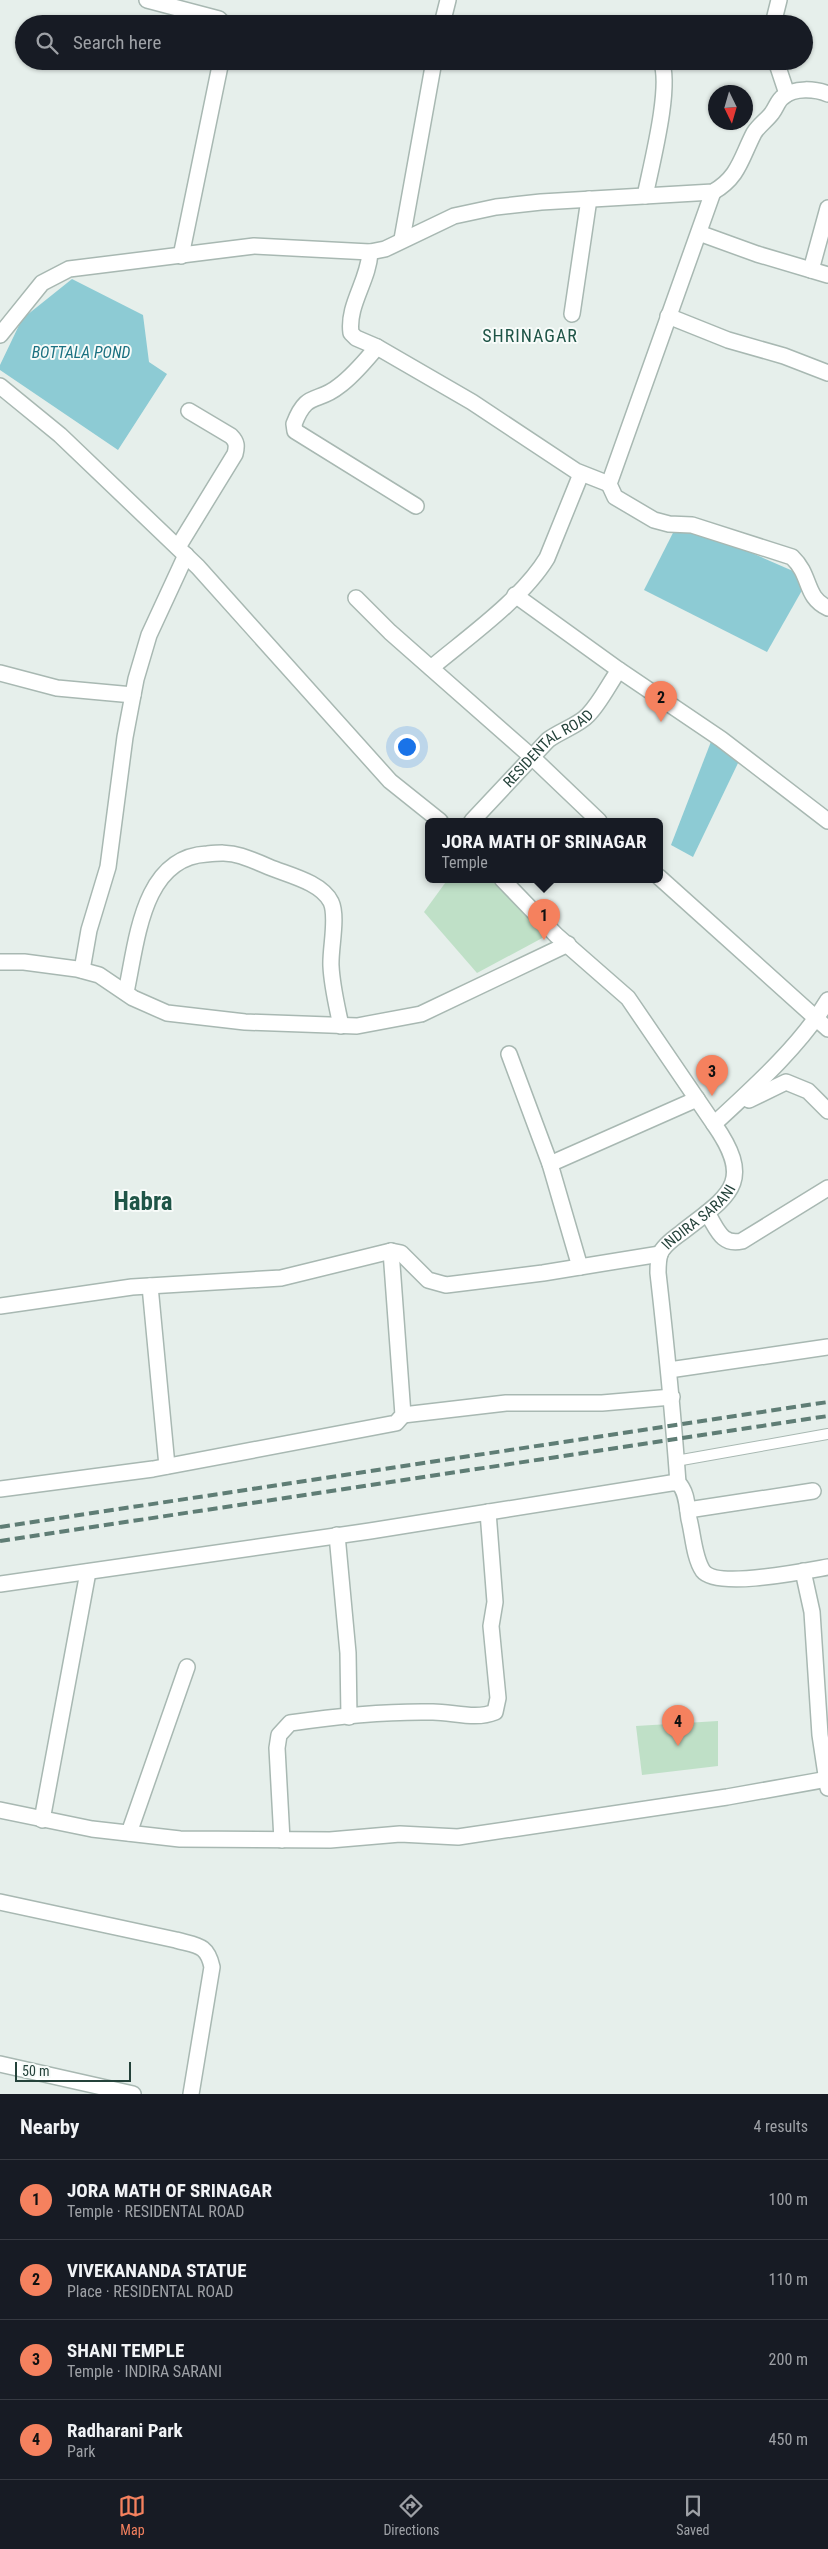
<!DOCTYPE html>
<html lang="en">
<head>
<meta charset="utf-8">
<style>
  :root { --surface:#171b24; --page:#242831; --text:#f1f3f6; --muted:#9ea1a6; --line:#363941; --accent:#f5815e }
  body { margin:0; font-family:"Roboto Condensed",sans-serif; background:var(--page); color:var(--text) }
  .compass { position:absolute; left:708px; top:85px; width:45px; height:45px; border-radius:50%; background:var(--surface); box-shadow:0 1px 4px #0004; rotate:175deg }
  .scale { position:absolute; left:15px; bottom:12px; width:116px; box-sizing:border-box; padding-left:5px; border:2px solid #24423a; border-top:0; font-size:14px; line-height:18px; white-space:nowrap; color:#24423a; -webkit-text-stroke:4px #f7fbf9; paint-order:stroke }
  .you { position:absolute; left:406px; top:746px; width:18px; height:18px; margin:-12px; border:4px solid #fff; border-radius:50%; background:#1a73e8; box-shadow:0 0 0 8px #1a73e833 }
  .badge { display:grid; place-items:center; width:32px; height:32px; border-radius:50%; background:var(--accent); color:#111; font-size:16px; font-weight:700 }
  .pin { position:absolute; translate:-50% -41px; filter:drop-shadow(0 1px 2px #0008) }
  .pin::after { content:''; position:absolute; top:26px; width:18px; height:15px; background:inherit; clip-path:polygon(0 0,100% 0,50% 100%) }
  .popup { position:absolute; left:425px; top:818px; width:238px; height:65px; box-sizing:border-box; display:grid; place-content:center; border-radius:8px; background:var(--surface); filter:drop-shadow(0 1px 4px #0005); font-size:16px; white-space:nowrap; color:var(--muted) }
  .popup b { font-size:19px; color:var(--text) }
  .popup::after { content:''; position:absolute; left:50%; top:100%; margin-left:-10px; border:10px solid transparent; border-top-color:var(--surface) }
  .list { margin:0; padding:0; list-style:none }
  h2 { display:flex; justify-content:space-between; align-items:center; height:65px; margin:0; padding:0 20px; font-size:21px }
  h2 small { font-size:16px; font-weight:400; color:var(--muted) }
  .list li { display:grid; grid-template-columns:32px 1fr auto; gap:15px; align-items:center; box-sizing:border-box; height:80px; padding:0 20px; border-top:1px solid var(--line) }
  .list b { display:block; font-size:19px; white-space:nowrap }
  .list p { margin:0; font-size:16px; white-space:nowrap; color:var(--muted) }
  .list em { font-size:16px; font-style:normal; color:var(--muted) }
  .icon { flex:none; width:28px; height:28px; fill:none; stroke:currentColor; stroke-width:2; stroke-linecap:round; stroke-linejoin:round }
  .map { position:relative; flex:none; width:828px; height:2094px; overflow:hidden }
  .search { position:absolute; background:var(--surface); box-shadow:0 1px 4px #0004; left:15px; right:15px; top:15px; height:55px; display:flex; align-items:center; gap:12px; box-sizing:border-box; padding:0 18px; border-radius:28px; color:var(--muted); font-size:19px }
  .sheet { height:385px; background:var(--surface) }
  nav { display:flex; justify-content:space-around; align-items:center; box-sizing:border-box; height:70px; border-top:1px solid var(--line); background:var(--surface); font-size:14px; color:var(--muted) }
  nav a { display:grid; justify-items:center; gap:2px }
  nav .on { color:var(--accent) }
  .map>svg:first-child { display:block }
  .green { fill:#bfe0c7 }
  .water { fill:#8dcbd4 }
  .lines { fill:none; stroke-linecap:round; stroke-linejoin:round }
  .lane-casing { stroke:#a8b8b2; stroke-width:12 }
  .street-casing { stroke:#a8b8b2; stroke-width:18 }
  .lane { stroke:#fff; stroke-width:10 }
  .street { stroke:#fff; stroke-width:15 }
  .rail { stroke:#5f7d75; stroke-width:4; stroke-dasharray:10 5; stroke-linecap:butt }
  .labels { text-anchor:middle; stroke-width:4; stroke-linejoin:round; paint-order:stroke }
  .street-label { font-size:15px; fill:#24423a; stroke:#f7fbf9 }
  .water-label { font-size:16px; font-style:italic; fill:#1b7181; stroke:#f7fbf9 }
  .quarter-label { font-size:18px; letter-spacing:1px; fill:#1f5547; stroke:#f7fbf9 }
  .town-label { font-size:25px; font-weight:bold; fill:#1f5547; stroke:#f7fbf9 }
</style>
</head>
<body>
<div class="map">
<svg width="828" height="2094" viewBox="0 0 828 2094">
  <rect width="100%" height="100%" fill="#e6efeb"/>
  <!-- green -->
  <g class="green">
    <polygon points="448,879 495,879 546,936 477,973 424,912"/>
    <polygon points="718,1721 718,1766 642,1775 636,1726"/>
  </g>
  <!-- water -->
  <g class="water">
    <polygon points="72,279 143,315 149,362 167,374 118,450 0,370 0,365 22,319"/>
    <polygon points="679,521 809,578 767,652 644,590"/>
    <polygon points="712,739 739,761 693,857 671,845"/>
  </g>
  <g class="lines">
    <defs>
      <polyline id="lane" points="676,1461 828,1434"/>
      <g id="street">
        <polyline points="147,0 219,19 224,24"/>
        <polyline points="442,24 448,0"/>
        <polyline points="773,24 779,0"/>
        <polyline points="776,61 787,94"/>
        <path d="M713,192l-104,292 6,13 39,23 15,4 23,1 100,32c20,19 12,40 36,51"/>
        <path d="M645,196c6,-30 27,-110 16,-135"/>
        <polyline points="699,233 757,254 828,275"/>
        <polyline points="402,239 434,61"/>
        <path d="M370,252c-1,28 -23,53 -19,81l5,5 21,9 95,55 104,69 33,13"/>
        <polyline points="181,256 221,61"/>
        <polyline points="811,270 828,208"/>
        <polyline points="572,314 589,199"/>
        <polyline points="668,316 728,340 784,356 828,373"/>
        <path d="M0,335l42,-52 27,-14 185,-23 116,6 15,-3 69,-33 42,-9 45,-5 172,-10c26,-15 28,-34 41,-59 5,-8 13,-13 18,-20 4,-5 6,-13 11,-16 11,-10 33,-8 45,-3"/>
        <path d="M377,347c-12,14 -23,28 -38,39 -22,18 -32,4 -45,38l1,7 121,75"/>
        <polyline points="0,386 60,435 198,567 390,781 440,821"/>
        <path d="M178,547l57,-93c2,-8 2,-12 -4,-18l-42,-25"/>
        <polyline points="515,595 619,670 721,739 828,821"/>
        <polyline points="356,598 390,632 533,758 599,821"/>
        <path d="M431,668c37,-31 91,-69 116,-110l34,-84"/>
        <polyline points="0,673 57,688 133,695"/>
        <path id="s1" d="M472,821l76,-81c12,-9 31,-15 40,-25 12,-12 21,-31 31,-45"/>
        <polyline points="659,877 828,1029"/>
        <polyline points="502,879 556,935 628,998 714,1124"/>
        <polyline points="0,962 24,962 77,969 99,975 133,998 167,1013 245,1022 357,1026 421,1014 568,944"/>
        <polyline points="82,970 89,930 108,867 125,737 136,679 149,635 186,555"/>
        <path d="M126,992c11,-50 16,-135 81,-138 11,-1 22,-2 34,2 9,3 19,7 28,11 19,8 52,15 62,35 7,15 -1,47 0,64 1,21 6,40 10,60"/>
        <polyline points="509,1054 550,1164 580,1267"/>
        <polyline points="749,1100 786,1082 808,1091 828,1111"/>
        <polyline points="550,1164 697,1099"/>
        <path d="M707,1213c10,15 14,33 35,28l86,-53"/>
        <polyline points="150,1286 167,1466"/>
        <polyline points="0,1306 132,1287 281,1278 391,1251 401,1253 428,1280 446,1285 543,1273 660,1254"/>
        <polyline points="669,1370 828,1347"/>
        <polyline points="403,1415 506,1403 602,1403 672,1397"/>
        <path id="s2" d="M678,1483c-5,-70 -12,-140 -20,-210 0,-5 0,-13 2,-19 3,-8 14,-16 21,-21 47,-37 75,-49 33,-109 40,-37 86,-78 114,-124"/>
        <polyline points="0,1489 153,1469 396,1423 403,1415 391,1251"/>
        <polyline points="688,1510 813,1491"/>
        <polyline points="337,1535 348,1653 349,1717"/>
        <polyline points="803,1571 812,1612 820,1735 828,1788"/>
        <path d="M0,1584l370,-53 301,-48h7c9,8 9,24 11,36 4,15 5,39 14,52 14,18 102,0 125,-4"/>
        <polyline points="0,1810 92,1829 180,1839 330,1840 400,1834 458,1837 727,1797 828,1779"/>
        <polyline points="42,1820 88,1572"/>
        <polyline points="129,1833 187,1667"/>
        <path d="M282,1840l-5,-92 2,-13 11,-12c47,-7 96,-12 143,-11 20,0 43,8 62,0l3,-14 -7,-72 4,-24 -7,-90"/>
        <path d="M0,1902l176,38c21,6 31,4 36,27l-21,127"/>
        <polyline points="0,2064 133,2094"/>
      </g>
    </defs>
    <!-- lane casing -->
    <use href="#lane" class="lane-casing"/>
    <!-- street casing -->
    <use href="#street" class="street-casing"/>
    <!-- lane -->
    <use href="#lane" class="lane"/>
    <!-- street -->
    <use href="#street" class="street"/>
    <!-- rail -->
    <g class="rail">
      <polyline points="0,1527 828,1402"/>
      <polyline points="0,1541 828,1416"/>
    </g>
  </g>
  <g class="labels">
    <!-- street labels -->
    <g class="street-label">
      <text dy="5" stroke="none"><textPath href="#s1" startOffset="106">RESIDENTAL ROAD</textPath></text>
      <text dy="5" stroke="none"><textPath href="#s2" startOffset="284">INDIRA SARANI</textPath></text>
    </g>
    <!-- water labels -->
    <g class="water-label">
      <text x="81" y="358">BOTTALA POND</text>
    </g>
    <!-- quarter labels -->
    <g class="quarter-label">
      <text x="530" y="342">SHRINAGAR</text>
    </g>
    <!-- town labels -->
    <g class="town-label">
      <text x="143" y="1210">Habra</text>
    </g>
  </g>
</svg>
<svg class="compass" viewBox="-18 -18 36 36"><path d="M0-13l5 13h-10z" fill="#e53935"/><path d="M0 13l5-13h-10z" fill="#9ea1a6"/></svg>
<div class="scale">50 m</div>
<div class="you"></div>
<div class="pin badge" style="left:544px;top:940px">1</div>
<div class="popup"><b>JORA MATH OF SRINAGAR</b>Temple</div>
<div class="pin badge" style="left:661px;top:722px">2</div>
<div class="pin badge" style="left:712px;top:1096px">3</div>
<div class="pin badge" style="left:678px;top:1746px">4</div>
<div class="search"><svg class="icon" aria-label="search" viewBox="0 0 24 24"><circle cx="10" cy="10" r="6"/><path d="M15 15l6 6"/></svg>Search here</div>
</div>
<section class="sheet">
<h2>Nearby<small>4 results</small></h2>
<ul class="list">
<li><span class="badge">1</span><div><b>JORA MATH OF SRINAGAR</b><p>Temple · RESIDENTAL ROAD</p></div><em>100 m</em></li>
<li><span class="badge">2</span><div><b>VIVEKANANDA STATUE</b><p>Place · RESIDENTAL ROAD</p></div><em>110 m</em></li>
<li><span class="badge">3</span><div><b>SHANI TEMPLE</b><p>Temple · INDIRA SARANI</p></div><em>200 m</em></li>
<li><span class="badge">4</span><div><b>Radharani Park</b><p>Park</p></div><em>450 m</em></li>
</ul>
</section>
<nav>
<a class="on"><svg class="icon" aria-label="map" viewBox="0 0 24 24"><path d="M3 6l6-2 6 2 6-2v14l-6 2-6-2-6 2zM9 4v14M15 6v14"/></svg>Map</a>
<a><svg class="icon" aria-label="directions" viewBox="0 0 24 24"><path d="M12 3l9 9-9 9-9-9zM9 14v-3h6M13 9l2 2-2 2"/></svg>Directions</a>
<a><svg class="icon" aria-label="saved" viewBox="0 0 24 24"><path d="M7 4h10v16l-5-4-5 4z"/></svg>Saved</a>
</nav>
</body>
</html>
